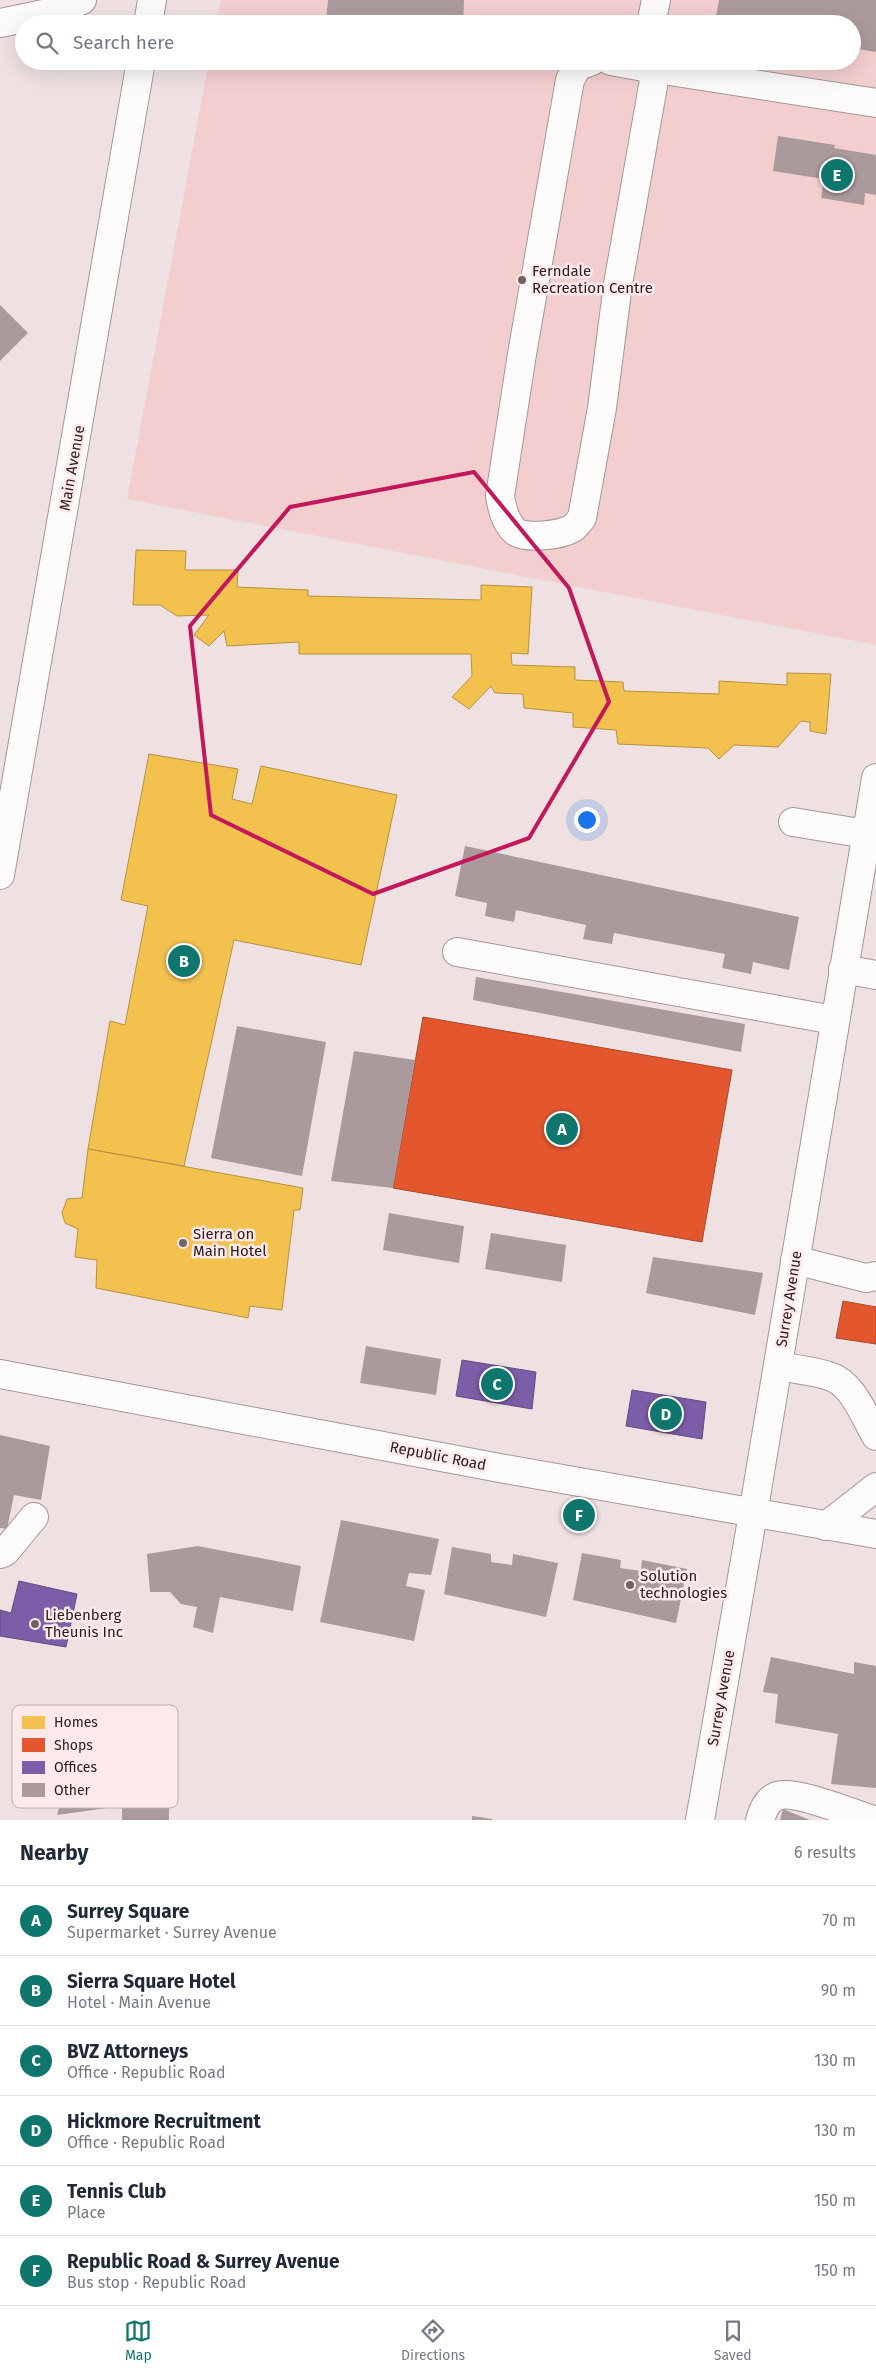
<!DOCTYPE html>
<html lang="en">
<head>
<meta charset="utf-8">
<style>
  :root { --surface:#fff; --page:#f2f2f3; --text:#1f2937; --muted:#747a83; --line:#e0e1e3; --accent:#0f766e }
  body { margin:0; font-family:"Fira Sans",sans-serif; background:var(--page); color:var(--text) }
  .you { position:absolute; left:586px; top:819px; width:18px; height:18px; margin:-12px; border:4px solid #fff; border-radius:50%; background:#1a73e8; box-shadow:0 0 0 8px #1a73e833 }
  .badge { display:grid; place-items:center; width:32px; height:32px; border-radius:50%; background:var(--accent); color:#fff; font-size:16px; font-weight:700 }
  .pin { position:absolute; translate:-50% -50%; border:2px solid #fff; box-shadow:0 1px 5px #0006 }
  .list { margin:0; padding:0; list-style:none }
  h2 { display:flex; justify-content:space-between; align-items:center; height:65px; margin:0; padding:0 20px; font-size:21px }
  h2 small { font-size:16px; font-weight:400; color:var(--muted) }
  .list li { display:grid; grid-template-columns:32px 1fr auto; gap:15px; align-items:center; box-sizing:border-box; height:70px; padding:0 20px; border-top:1px solid var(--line) }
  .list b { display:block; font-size:19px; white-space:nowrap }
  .list p { margin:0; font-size:16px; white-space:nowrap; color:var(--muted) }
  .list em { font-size:16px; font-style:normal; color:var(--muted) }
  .icon { flex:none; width:28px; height:28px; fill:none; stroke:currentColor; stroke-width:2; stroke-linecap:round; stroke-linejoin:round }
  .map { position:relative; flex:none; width:876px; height:1820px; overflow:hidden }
  .search { position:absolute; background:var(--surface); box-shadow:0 5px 20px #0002; left:15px; right:15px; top:15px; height:55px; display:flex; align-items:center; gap:12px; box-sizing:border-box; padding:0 18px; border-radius:28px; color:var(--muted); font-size:19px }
  .sheet { height:485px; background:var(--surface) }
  nav { display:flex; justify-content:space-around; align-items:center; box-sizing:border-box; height:70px; border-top:1px solid var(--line); background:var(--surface); font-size:14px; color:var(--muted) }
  nav a { display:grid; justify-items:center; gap:2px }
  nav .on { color:var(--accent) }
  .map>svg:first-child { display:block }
  .green { fill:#f3cecf }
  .homes { fill:#f2c14e; stroke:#b69141 }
  .shops { fill:#e4572e; stroke:#ac472a }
  .offices { fill:#7b5ea7; stroke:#634c7f }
  .building { fill:#ab9a9b }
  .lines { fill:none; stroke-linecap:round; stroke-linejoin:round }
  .minor-casing { stroke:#a29797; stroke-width:30 }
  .major-casing { stroke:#a29797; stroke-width:30 }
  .minor { stroke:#fdfafa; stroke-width:28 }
  .major { stroke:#fdfafa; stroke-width:28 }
  .marked { fill:none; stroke:#c2185b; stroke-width:4; stroke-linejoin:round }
  .poi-dot { fill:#706465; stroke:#ffe9ea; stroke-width:2 }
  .labels { text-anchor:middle; stroke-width:5; stroke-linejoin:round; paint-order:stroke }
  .poi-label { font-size:15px; fill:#2b2122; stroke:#ffe9ea; text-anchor:start }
  .street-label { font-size:15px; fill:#2b2122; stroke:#ffe9ea }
  .key { fill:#ffe9ea; stroke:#bfadae; stroke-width:1 }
  .key-label { font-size:14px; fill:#2b2122 }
</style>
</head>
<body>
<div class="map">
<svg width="876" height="1820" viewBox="0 0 876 1820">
  <rect width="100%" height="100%" fill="#efe1e1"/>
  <!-- green -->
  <polygon class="green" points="221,0 876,0 876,645 127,499 209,61 852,61 852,24 216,24"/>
  <!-- homes -->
  <g class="homes">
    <polygon points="136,550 186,551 185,570 238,570 237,587 308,590 308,596 481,600 481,585 532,587 528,654 511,653 512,665 575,667 575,680 623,682 624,691 719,694 719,681 787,685 787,673 831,674 826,734 810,731 810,722 801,721 778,747 734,745 719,759 708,748 618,744 616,730 573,727 573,713 524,708 523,694 495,693 491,686 469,709 452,697 472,676 471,654 299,654 299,642 227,646 224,631 209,646 194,635 209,615 177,616 160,605 133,605"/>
    <polygon points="149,754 238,769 232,799 252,804 261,766 397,795 361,965 234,940 184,1166 88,1149 110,1021 125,1025 148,906 121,900"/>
    <polygon points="88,1149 303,1188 300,1210 294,1210 282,1310 250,1306 248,1318 96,1288 97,1260 75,1257 78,1229 65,1223 62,1213 67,1199 82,1198"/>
  </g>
  <!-- shops -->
  <g class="shops">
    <polygon points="423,1017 732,1070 702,1242 393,1188"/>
    <polygon points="843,1301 876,1307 876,1344 836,1338"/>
  </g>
  <!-- offices -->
  <g class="offices">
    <polygon points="462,1360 536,1372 532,1409 456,1396"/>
    <polygon points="632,1390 706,1402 702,1439 626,1426"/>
    <polygon points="19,1581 77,1594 66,1647 0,1636 0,1610 11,1613"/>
  </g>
  <!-- building -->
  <g class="building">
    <polygon points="328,0 464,0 463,24 333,24 326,22"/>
    <polygon points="719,0 876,0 876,52 852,48 852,24 715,22"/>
    <polygon points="778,136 835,145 834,148 876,155 876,195 865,193 864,205 821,198 824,179 773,171"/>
    <polygon points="0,305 28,333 0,361"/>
    <polygon points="465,846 799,917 789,970 753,962 751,974 722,968 725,954 614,933 612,944 583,939 586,925 516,910 514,922 485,916 487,903 455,896"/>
    <polygon points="476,977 745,1024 741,1052 473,1000"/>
    <polygon points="237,1026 326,1042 302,1176 211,1158"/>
    <polygon points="354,1051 415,1060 393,1188 331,1181"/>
    <polygon points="389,1213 464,1226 459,1263 383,1250"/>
    <polygon points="491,1233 566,1245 562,1282 485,1269"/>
    <polygon points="653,1257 763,1273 755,1315 646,1293"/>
    <polygon points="366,1346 441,1359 436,1395 360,1383"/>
    <polygon points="0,1435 50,1446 41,1500 14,1495 7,1529 0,1528"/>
    <polygon points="341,1520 439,1539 431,1575 409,1573 406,1586 425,1590 414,1641 320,1622"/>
    <polygon points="198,1546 301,1566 293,1611 220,1597 213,1633 193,1627 197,1607 181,1604 170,1592 150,1592 147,1554"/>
    <polygon points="452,1547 491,1554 491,1562 512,1565 513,1554 558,1563 546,1617 444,1594"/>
    <polygon points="582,1553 621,1560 620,1568 641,1571 642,1560 687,1569 676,1623 573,1600"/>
    <polygon points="771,1657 854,1674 854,1662 876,1666 876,1788 831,1784 838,1734 775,1723 778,1694 763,1692"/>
    <polygon points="169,1771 169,1820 122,1820 122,1806 57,1815 68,1772"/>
    <polygon points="783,1809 810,1820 780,1820"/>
    <polygon points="472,1816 492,1819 492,1820 472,1820"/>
  </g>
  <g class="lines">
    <defs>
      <g id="minor">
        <polyline points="0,23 58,11 82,0"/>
        <polyline points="148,24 152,0"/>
        <polyline points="651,24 656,0"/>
        <path d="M592,61l-14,5 -8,14 -48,274 -22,142c2,13 6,28 16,36 11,7 44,3 55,-3 5,-2 7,-7 11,-11l20,-110 16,-124 38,-215"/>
        <polyline points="611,61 644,67"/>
        <polyline points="645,61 644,67 876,103"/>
        <polyline points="793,822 866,834"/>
        <polyline points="0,875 141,61"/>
        <polyline points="457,952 834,1020"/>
        <polyline points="843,969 876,975"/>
        <polyline points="795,1260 866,1278 876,1276"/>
        <path d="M778,1366c17,3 35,5 51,10 24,7 35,40 47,60"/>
        <polyline points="826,1526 876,1487"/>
        <polyline points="0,1554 5,1552 34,1517"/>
        <polyline points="700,1820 753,1514 876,778"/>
        <path d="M760,1820c3,-10 7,-20 17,-24 17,-7 76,18 96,24"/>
      </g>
      <polyline id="major" points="0,1374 505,1469 876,1534"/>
    </defs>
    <!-- minor casing -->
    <use href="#minor" class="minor-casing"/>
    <!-- major casing -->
    <use href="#major" class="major-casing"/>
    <!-- minor -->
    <use href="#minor" class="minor"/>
    <!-- major -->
    <use href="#major" class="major"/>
  </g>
  <!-- marked area -->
  <path class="marked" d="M474,472l95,116 40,114 -80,136 -156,56 -162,-79 -21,-189 100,-119z"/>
  <!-- markers -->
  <g class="poi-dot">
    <circle cx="522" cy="280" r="5"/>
    <circle cx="183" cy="1243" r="5"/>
    <circle cx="630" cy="1585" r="5"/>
    <circle cx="35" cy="1624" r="5"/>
  </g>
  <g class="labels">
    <!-- poi labels -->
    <g class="poi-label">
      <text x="532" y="276">Ferndale<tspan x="532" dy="17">Recreation Centre</tspan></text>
      <text x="193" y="1239">Sierra on<tspan x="193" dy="17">Main Hotel</tspan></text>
      <text x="640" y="1581">Solution<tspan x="640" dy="17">technologies</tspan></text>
      <text x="45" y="1620">Liebenberg<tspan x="45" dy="17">Theunis Inc</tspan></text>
    </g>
    <!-- street labels -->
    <g class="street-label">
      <text transform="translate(72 468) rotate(-80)" y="5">Main Avenue</text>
      <text transform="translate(789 1299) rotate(-81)" y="5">Surrey Avenue</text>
      <text transform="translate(438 1456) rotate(11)" y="5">Republic Road</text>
      <text transform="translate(721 1698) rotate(-80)" y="5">Surrey Avenue</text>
    </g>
  </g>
  <!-- legend -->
  <rect x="12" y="1705" width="166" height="103" rx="8" class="key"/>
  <rect x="22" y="1716" width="23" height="13" fill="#f2c14e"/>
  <rect x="22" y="1738" width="23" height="14" fill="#e4572e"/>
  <rect x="22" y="1761" width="23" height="13" fill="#7b5ea7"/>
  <rect x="22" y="1783" width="23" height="14" fill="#ab9a9b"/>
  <g class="key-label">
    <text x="54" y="1727">Homes</text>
    <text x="54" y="1750">Shops</text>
    <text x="54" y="1772">Offices</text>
    <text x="54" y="1795">Other</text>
  </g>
</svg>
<div class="you"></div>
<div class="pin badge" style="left:562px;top:1129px">A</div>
<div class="pin badge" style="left:184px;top:961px">B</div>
<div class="pin badge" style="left:497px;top:1384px">C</div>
<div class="pin badge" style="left:666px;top:1414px">D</div>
<div class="pin badge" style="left:837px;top:175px">E</div>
<div class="pin badge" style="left:579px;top:1515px">F</div>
<div class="search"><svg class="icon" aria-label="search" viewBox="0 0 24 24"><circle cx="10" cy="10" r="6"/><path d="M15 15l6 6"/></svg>Search here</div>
</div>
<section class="sheet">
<h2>Nearby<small>6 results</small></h2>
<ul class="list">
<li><span class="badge">A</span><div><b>Surrey Square</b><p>Supermarket · Surrey Avenue</p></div><em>70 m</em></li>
<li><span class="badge">B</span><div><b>Sierra Square Hotel</b><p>Hotel · Main Avenue</p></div><em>90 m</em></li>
<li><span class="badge">C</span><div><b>BVZ Attorneys</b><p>Office · Republic Road</p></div><em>130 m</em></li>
<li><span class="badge">D</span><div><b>Hickmore Recruitment</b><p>Office · Republic Road</p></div><em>130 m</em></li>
<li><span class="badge">E</span><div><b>Tennis Club</b><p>Place</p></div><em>150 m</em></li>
<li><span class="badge">F</span><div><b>Republic Road &amp; Surrey Avenue</b><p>Bus stop · Republic Road</p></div><em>150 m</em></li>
</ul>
</section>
<nav>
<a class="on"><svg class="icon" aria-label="map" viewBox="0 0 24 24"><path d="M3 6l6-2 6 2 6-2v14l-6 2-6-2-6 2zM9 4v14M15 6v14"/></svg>Map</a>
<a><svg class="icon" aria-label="directions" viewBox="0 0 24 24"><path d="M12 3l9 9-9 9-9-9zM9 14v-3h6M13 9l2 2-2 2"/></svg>Directions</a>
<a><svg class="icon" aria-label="saved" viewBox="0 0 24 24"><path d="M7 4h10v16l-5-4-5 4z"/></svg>Saved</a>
</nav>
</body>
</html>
